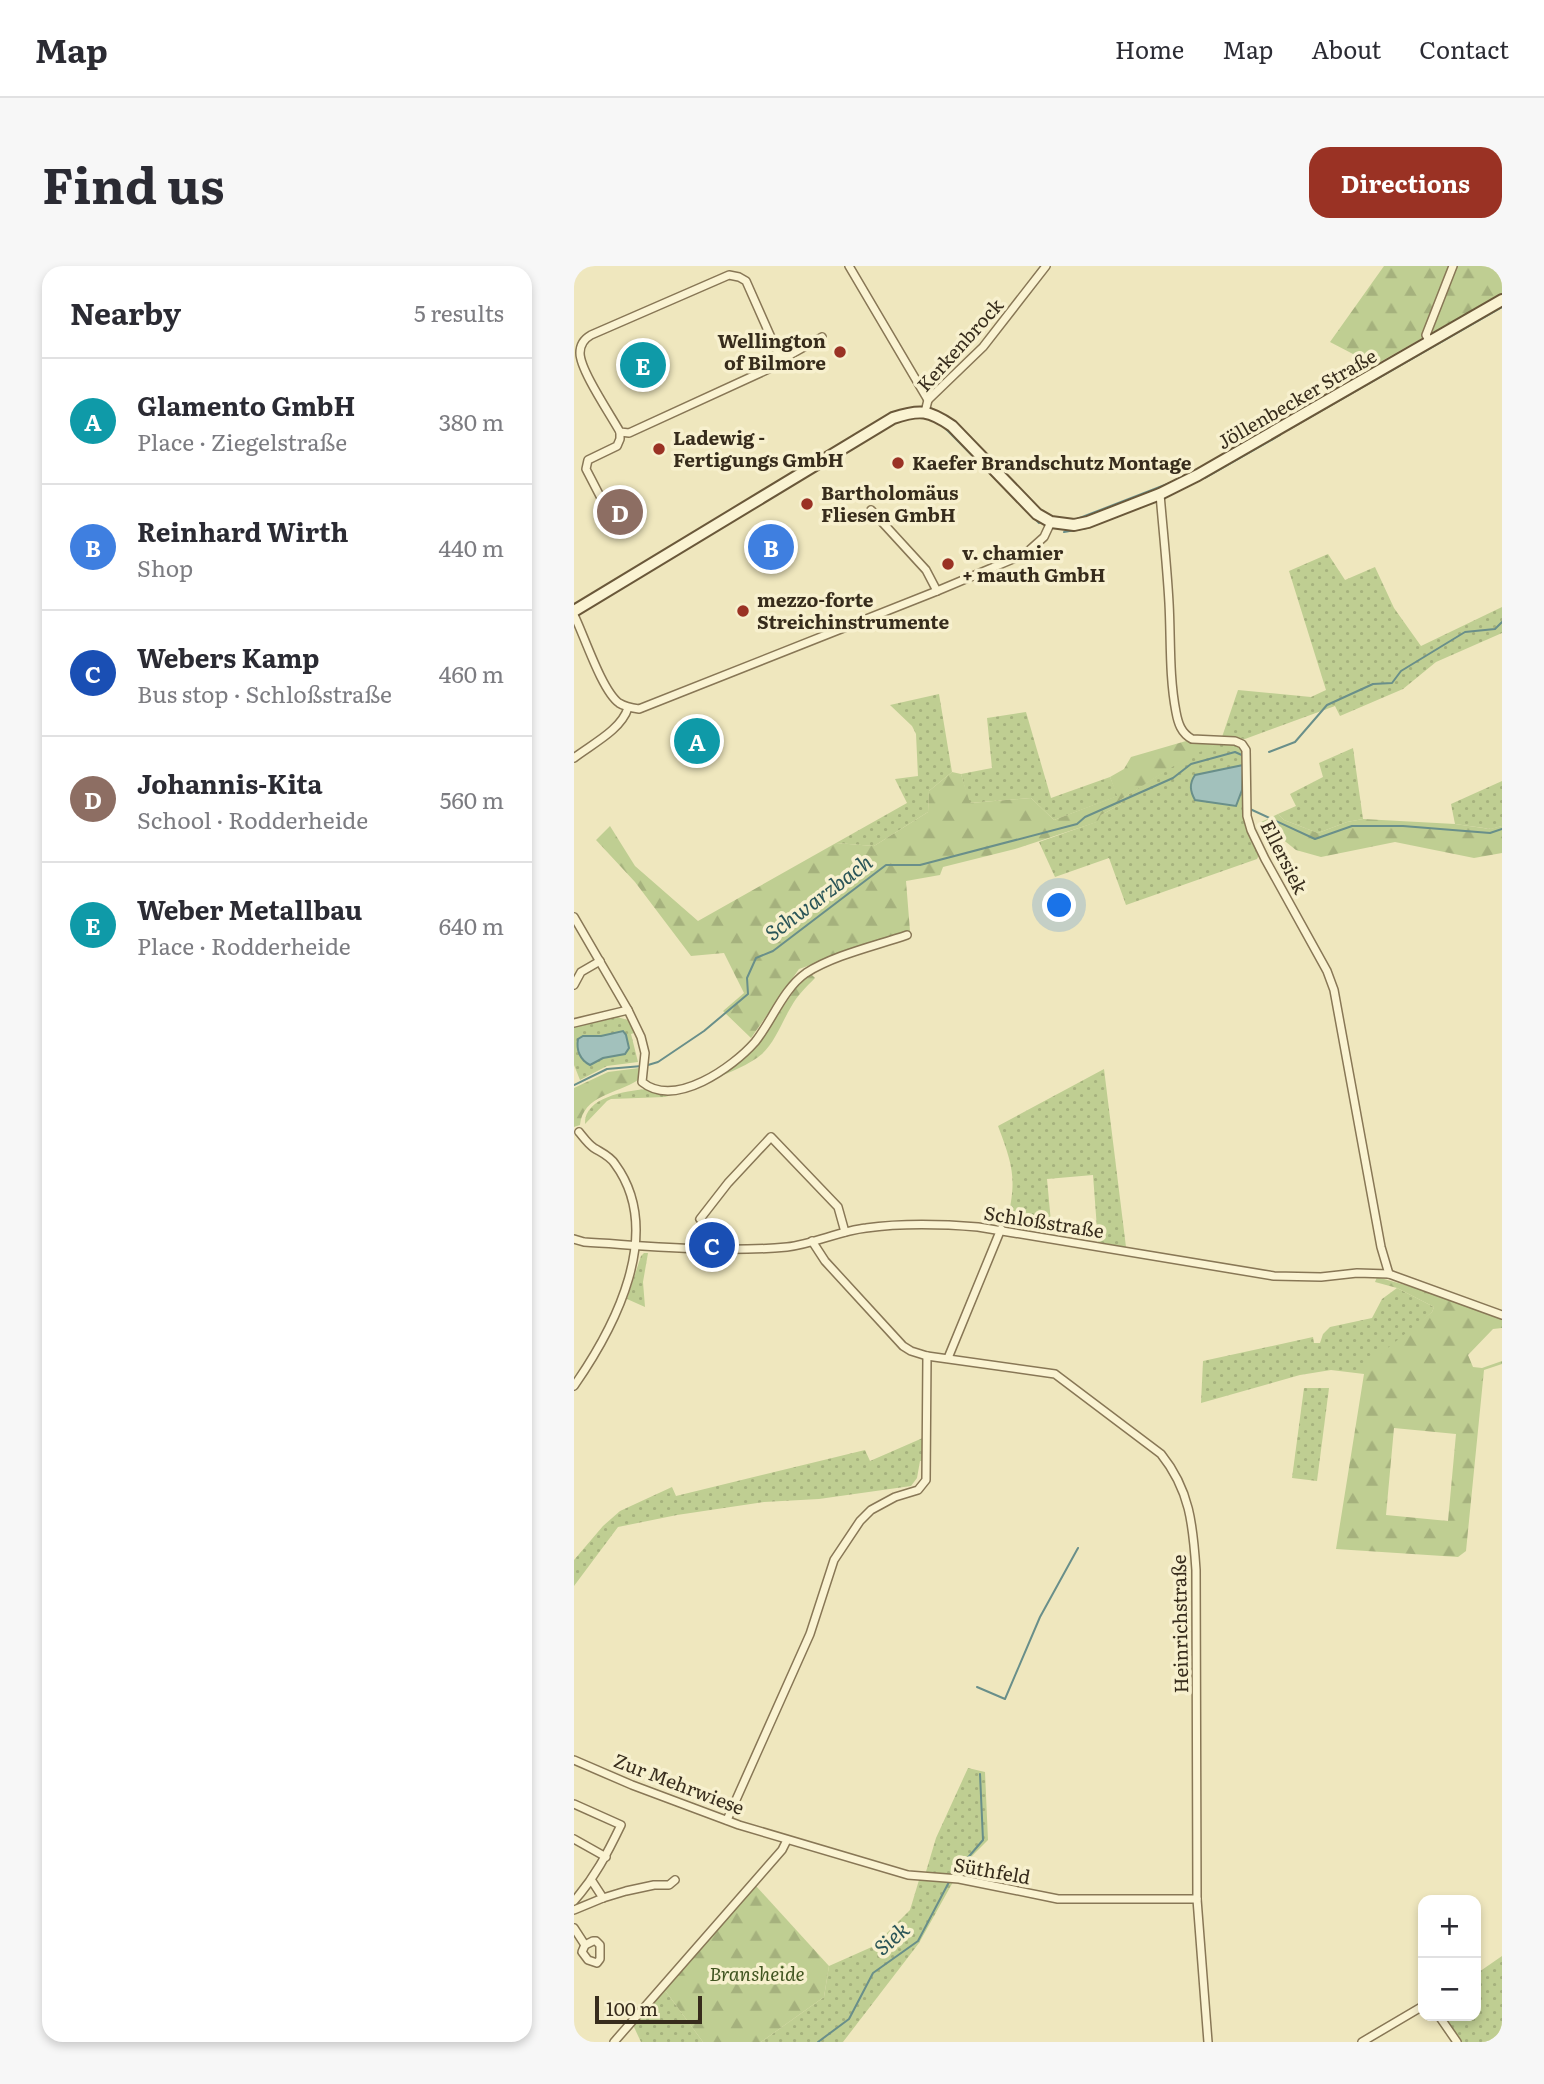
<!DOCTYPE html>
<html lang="en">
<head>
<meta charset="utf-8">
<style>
  :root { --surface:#fff; --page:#f7f7f7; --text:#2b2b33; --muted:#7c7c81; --line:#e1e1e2; --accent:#9a3224 }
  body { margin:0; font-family:Literata,serif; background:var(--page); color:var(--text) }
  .controls { position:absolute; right:21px; bottom:21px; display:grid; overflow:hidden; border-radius:14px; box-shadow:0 4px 10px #0003 }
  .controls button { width:63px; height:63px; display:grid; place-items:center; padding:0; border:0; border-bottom:2px solid var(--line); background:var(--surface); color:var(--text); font:35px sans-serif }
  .scale { position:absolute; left:21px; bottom:18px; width:107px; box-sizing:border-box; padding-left:7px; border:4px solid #372c1c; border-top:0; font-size:19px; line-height:24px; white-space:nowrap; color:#372c1c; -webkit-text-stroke:5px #f7f0ce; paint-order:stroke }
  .you { position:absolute; left:486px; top:640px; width:24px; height:24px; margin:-18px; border:5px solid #fff; border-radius:50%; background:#1a73e8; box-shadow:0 0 0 10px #1a73e833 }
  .badge { display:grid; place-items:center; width:46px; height:46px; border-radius:50%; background:var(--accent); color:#fff; font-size:23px; font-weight:700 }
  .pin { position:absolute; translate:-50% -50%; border:4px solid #fff; box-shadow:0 2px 7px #0006 }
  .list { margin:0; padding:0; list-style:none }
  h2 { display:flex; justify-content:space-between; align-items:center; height:91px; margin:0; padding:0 28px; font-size:30px }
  h2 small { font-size:23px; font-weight:400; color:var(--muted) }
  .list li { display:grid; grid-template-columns:46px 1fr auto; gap:21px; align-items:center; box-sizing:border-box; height:126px; padding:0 28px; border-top:2px solid var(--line) }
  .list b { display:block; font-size:26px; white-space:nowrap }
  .list p { margin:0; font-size:23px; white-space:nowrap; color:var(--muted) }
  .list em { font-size:23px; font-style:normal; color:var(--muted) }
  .map { position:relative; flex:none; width:928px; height:1776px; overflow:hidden; border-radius:21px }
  header { display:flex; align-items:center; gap:42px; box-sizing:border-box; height:98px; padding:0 35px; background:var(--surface); border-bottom:2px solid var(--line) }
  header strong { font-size:33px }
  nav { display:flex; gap:38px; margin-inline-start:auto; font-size:24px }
  .intro { display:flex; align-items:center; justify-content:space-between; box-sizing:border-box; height:168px; padding:0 42px }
  h1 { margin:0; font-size:49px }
  .button { padding:18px 32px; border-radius:21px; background:var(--accent); color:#fff; font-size:24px; font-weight:700 }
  main { display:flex; gap:42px; padding:0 42px }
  aside { flex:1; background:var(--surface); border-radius:21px; box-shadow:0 4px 10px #0003 }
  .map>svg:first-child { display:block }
  .grass { fill:url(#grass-dots) }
  .forest { fill:url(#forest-firs); fill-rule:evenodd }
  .water { fill:#a2c1bc; stroke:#698f8a; stroke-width:2 }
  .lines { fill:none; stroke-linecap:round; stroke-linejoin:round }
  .stream { stroke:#698f8a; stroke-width:2 }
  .street-casing { stroke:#887756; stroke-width:10 }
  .secondary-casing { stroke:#6a583a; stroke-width:14 }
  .street { stroke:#faf3d2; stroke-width:7 }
  .secondary { stroke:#faf3d2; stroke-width:10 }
  .poi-dot { fill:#9a3224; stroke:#f7f0ce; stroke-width:2.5 }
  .labels { text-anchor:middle; stroke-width:7; stroke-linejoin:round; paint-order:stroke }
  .poi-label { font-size:19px; font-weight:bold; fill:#372c1c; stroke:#f7f0ce; text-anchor:start }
  .street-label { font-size:19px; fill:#372c1c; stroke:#f7f0ce }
  .park-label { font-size:19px; font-style:italic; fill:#415521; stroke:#f7f0ce }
  .water-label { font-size:21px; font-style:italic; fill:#2a5558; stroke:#f7f0ce }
</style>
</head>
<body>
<header>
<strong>Map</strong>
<nav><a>Home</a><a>Map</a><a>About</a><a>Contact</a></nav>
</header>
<div class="intro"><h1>Find us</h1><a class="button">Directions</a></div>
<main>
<aside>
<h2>Nearby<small>5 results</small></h2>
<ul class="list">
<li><span class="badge" style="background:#0f9aa8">A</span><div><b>Glamento GmbH</b><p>Place · Ziegelstraße</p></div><em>380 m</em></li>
<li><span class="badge" style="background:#3f7fe0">B</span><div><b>Reinhard Wirth</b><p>Shop</p></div><em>440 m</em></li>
<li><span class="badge" style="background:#1a4fb4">C</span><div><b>Webers Kamp</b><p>Bus stop · Schloßstraße</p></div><em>460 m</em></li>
<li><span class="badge" style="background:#8d6e63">D</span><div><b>Johannis-Kita</b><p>School · Rodderheide</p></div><em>560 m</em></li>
<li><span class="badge" style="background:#0f9aa8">E</span><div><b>Weber Metallbau</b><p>Place · Rodderheide</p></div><em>640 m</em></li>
</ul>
</aside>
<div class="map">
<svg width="928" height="1776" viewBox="0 0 928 1776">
  <defs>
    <pattern id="grass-dots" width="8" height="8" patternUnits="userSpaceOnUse" patternTransform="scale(1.75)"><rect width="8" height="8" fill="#bfce92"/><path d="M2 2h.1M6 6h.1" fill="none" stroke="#a5b17d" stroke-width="1.8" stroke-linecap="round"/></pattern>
    <pattern id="forest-firs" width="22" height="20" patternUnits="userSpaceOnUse" patternTransform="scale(1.75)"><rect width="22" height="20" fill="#bfce92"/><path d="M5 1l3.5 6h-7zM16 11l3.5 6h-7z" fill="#a5b17d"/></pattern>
  </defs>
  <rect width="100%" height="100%" fill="#efe7be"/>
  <!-- grass -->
  <g class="grass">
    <polygon points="754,288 771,314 801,301 820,342 847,380 928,341 928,367 862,396 829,423 766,450 761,440 671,473 648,471 664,424 737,431 752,424 715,305"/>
    <polygon points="365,428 378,506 355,525 354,546 300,580 262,577 333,537 321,513 344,510 342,468 338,460 316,439"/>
    <polygon points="452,446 477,532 536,511 544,530 480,554 457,532 395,537 387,508 418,502 413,452"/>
    <polygon points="640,476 663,480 671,486 672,512 668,549 685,589 683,593 552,639 535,592 481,611 465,576 522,556 527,549 547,538 546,534 614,490 639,480"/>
    <polygon points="779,482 789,553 773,556 744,567 710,554 704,548 722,540 716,528 749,511 745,497"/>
    <polygon points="928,515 928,560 917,563 881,558 877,538"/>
    <polygon points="40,750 57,755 63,766 57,768 64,796 33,800 6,814 0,799 0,760"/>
    <path d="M530,803l22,178 -28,-5 -5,-67 -46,4 5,54 -46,-7c11,-45 8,-58 -8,-100z"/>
    <path d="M72,823l32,4 -13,4 -54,2 -4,2 -22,23c-1,-27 41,-33 61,-35z"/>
    <polygon points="70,987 74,987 69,1016 71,1041 53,1033 67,990"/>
    <polygon points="823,1022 860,1041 858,1046 790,1108 757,1104 726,1109 627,1137 629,1095 739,1071 740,1077 746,1077 749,1068 756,1061 798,1052 808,1033"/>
    <polygon points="730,1122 755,1122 743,1215 718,1212"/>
    <polygon points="351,1171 351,1195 346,1195 343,1212 337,1220 245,1233 190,1236 103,1249 44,1261 0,1320 0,1294 29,1260 46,1245 98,1221 102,1230 291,1184 296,1195"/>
    <polygon points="394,1502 411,1506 414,1574 386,1602 382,1609 351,1609 362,1572"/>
    <polygon points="345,1614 379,1616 345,1677 269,1776 187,1776 250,1731 255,1700 300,1680 336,1644"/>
    <polygon points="928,1690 928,1776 888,1776 869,1750 902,1750 902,1708"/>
    <polygon points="90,1723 129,1776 67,1776 59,1759"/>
  </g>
  <!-- forest -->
  <g class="forest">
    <polygon points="810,0 928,0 928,27 790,105 779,88 756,76"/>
    <polygon points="612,475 640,476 640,480 614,491 546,534 547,538 527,549 523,556 441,583 369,601 366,609 332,615 336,665 225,703 177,772 149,745 170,727 150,687 117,690 61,616 22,574 36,560 61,600 124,655 262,577 300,580 354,546 355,525 378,506 387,508 396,537 457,532 480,554 543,530 536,511 550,503 557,491"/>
    <polygon points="704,548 710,554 744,567 773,556 789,553 881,558 916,563 928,560 928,587 900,592 821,576 747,591 722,584 687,556"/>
    <path d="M237,708l4,4c-9,9 -18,18 -24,29 -9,15 -16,35 -29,47 -13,11 -32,18 -48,25l24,-16 20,-20 38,-55z"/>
    <path d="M65,802l-1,12c-21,14 -55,15 -58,45l-6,2v-39l34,-16z"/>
    <path d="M803,1011l63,18 62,24v9l-9,1 -25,26 5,12 9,1 20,-7v3l-18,6 -18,181 -8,6 -122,-8 28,-175 -1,-6 69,-56 2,-5 -37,-19 -22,-6zM820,1162l62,6 -8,87 -62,-6z"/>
    <polygon points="182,1620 255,1700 250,1731 187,1776 129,1776 90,1723"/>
  </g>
  <!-- water -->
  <g class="water">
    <path d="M669,499l-1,25 -6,16 -41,-6c-5,-9 -6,-16 0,-25z"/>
    <path d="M49,765l3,4 3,13 -4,6 -22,4 -13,7c-10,-5 -14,-15 -12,-26l5,-3h18z"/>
  </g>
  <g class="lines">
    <!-- stream -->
    <g class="stream">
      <polyline points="371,162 465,257"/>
      <polyline points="714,164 928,41"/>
      <polyline points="631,212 706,169"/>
      <polyline points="503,253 596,217"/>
      <polyline points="490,266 513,262"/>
      <polyline points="695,486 721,476 753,439 799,418 818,417 827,405 891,366 921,363 928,356"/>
      <polyline points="676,543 741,573 778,560 829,560 916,567 928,563"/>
      <polyline points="74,799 84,796 130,765 174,728 173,712 182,692 199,685 312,599 346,599 503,558 511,551 599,512 617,498 661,486 670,490"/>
      <polyline points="0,819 33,803 68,800"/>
      <polyline points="403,1421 431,1433 466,1351 504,1282"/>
      <polyline points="379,1609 409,1574 406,1508"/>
      <polyline points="244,1776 275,1753 299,1707 344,1675 375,1616"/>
    </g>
    <defs>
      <g id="street">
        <polyline points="275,0 354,134"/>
        <polyline points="856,76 852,69 879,0"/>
        <path d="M207,94l-35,-79 -7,-4 -10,-2 -138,60c-7,4 -11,9 -11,18 0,17 30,61 40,79l9,1 144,-66 8,-7 41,-23"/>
        <polyline points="351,146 354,134 409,81 472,0"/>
        <path d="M586,228c3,36 7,72 9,109 2,36 0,73 7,109 2,11 5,21 16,27l43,2 7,3 4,6 1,66 4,14 14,29 62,112 7,19 47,257 8,27"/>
        <polyline points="27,232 12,203 14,194 43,180 46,173 46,166"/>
        <polyline points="297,244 352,304 363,325"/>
        <path d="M0,349c10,20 28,76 45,88 6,4 13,5 20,6l298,-118 88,-37 19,-17 7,-15"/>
        <path d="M0,492c18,-14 47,-28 54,-50"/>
        <path d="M0,651l54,93 13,27 4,16 -3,29c33,27 91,-15 113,-40 17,-21 28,-53 51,-69 28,-18 69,-27 101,-38"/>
        <polyline points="0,719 7,706 26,695"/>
        <polyline points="0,757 54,744"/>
        <path d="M0,973l10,3c67,4 136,11 203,5 27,-3 52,-16 79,-19 36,-5 75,-4 112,-1l296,49 47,1 36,-4 32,1 113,41"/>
        <path d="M238,975l13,20 78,85 8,5 16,5 128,18 106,80c29,36 32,71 35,116l1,329 11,143"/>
        <polyline points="149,983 148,973 126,953 154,917 197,871 264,941 271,966"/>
        <polyline points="374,1092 427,963"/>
        <path d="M0,1120c41,-59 91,-154 41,-222 -5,-8 -13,-11 -21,-16 -6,-4 -10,-10 -15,-16"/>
        <polyline points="0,1494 58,1519 165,1559 334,1609 385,1613 484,1633 623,1633"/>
        <path d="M0,1538l47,21c-14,29 -26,52 -47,76"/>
        <polyline points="153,1554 236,1368 260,1294 286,1255 297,1244 321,1231 344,1224 352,1214 353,1090"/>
        <polyline points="0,1573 32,1591"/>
        <polyline points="18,1615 29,1632"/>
        <polyline points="0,1644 29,1632 52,1625 80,1619 95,1619 101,1614"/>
        <polyline points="0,1662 11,1679"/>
        <polygon points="19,1675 22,1675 26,1679 26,1693 23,1697 14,1694 8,1686 11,1679"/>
        <polyline points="865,1750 883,1776"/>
        <polyline points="40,1776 208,1584 213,1574"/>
        <polyline points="788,1776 849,1740"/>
      </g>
      <path id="secondary" d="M0,345l319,-193c27,-9 36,-8 59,8l85,88 14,8 23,3 14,-3 72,-28 38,-19 304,-175"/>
    </defs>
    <!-- street casing -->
    <use href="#street" class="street-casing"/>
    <!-- secondary casing -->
    <use href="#secondary" class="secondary-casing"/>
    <!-- street -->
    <use href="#street" class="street"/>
    <!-- secondary -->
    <use href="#secondary" class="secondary"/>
  </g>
  <!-- markers -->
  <g class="poi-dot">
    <circle cx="266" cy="86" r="7"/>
    <circle cx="85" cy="183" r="7"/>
    <circle cx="324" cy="197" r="7"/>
    <circle cx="233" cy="238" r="7"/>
    <circle cx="374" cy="298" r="7"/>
    <circle cx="169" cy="345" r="7"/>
  </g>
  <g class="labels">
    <!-- poi labels -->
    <g class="poi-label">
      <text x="252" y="82" text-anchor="end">Wellington<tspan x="252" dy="22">of Bilmore</tspan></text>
      <text x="99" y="179">Ladewig -<tspan x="99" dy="22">Fertigungs GmbH</tspan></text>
      <text x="338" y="204">Kaefer Brandschutz Montage</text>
      <text x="247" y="234">Bartholomäus<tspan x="247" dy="22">Fliesen GmbH</tspan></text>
      <text x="388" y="294">v. chamier<tspan x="388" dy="22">+ mauth GmbH</tspan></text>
      <text x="183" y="341">mezzo-forte<tspan x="183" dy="22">Streichinstrumente</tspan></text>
    </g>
    <!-- street labels -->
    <g class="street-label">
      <text transform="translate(386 79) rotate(-48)" y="7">Kerkenbrock</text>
      <text transform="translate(723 133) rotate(-30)" y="7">Jöllenbecker Straße</text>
      <text transform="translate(710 591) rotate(63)" y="7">Ellersiek</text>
      <text transform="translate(470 956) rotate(9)" y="7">Schloßstraße</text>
      <text transform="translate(606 1358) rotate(-91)" y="7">Heinrichstraße</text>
      <text transform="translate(105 1518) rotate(21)" y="7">Zur Mehrwiese</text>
      <text transform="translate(418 1605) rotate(10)" y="7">Süthfeld</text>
    </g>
    <!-- park labels -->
    <g class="park-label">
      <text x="183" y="1715">Bransheide</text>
    </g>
    <!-- water labels -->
    <g class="water-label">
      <text transform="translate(245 632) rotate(-37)" y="7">Schwarzbach</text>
      <text transform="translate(318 1673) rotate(-41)" y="7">Siek</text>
    </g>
  </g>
</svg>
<div class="controls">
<button>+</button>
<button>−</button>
</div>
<div class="scale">100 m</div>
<div class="you"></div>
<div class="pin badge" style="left:123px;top:475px;background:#0f9aa8">A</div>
<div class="pin badge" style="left:197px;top:281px;background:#3f7fe0">B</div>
<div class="pin badge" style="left:138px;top:979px;background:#1a4fb4">C</div>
<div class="pin badge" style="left:46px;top:246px;background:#8d6e63">D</div>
<div class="pin badge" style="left:69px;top:99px;background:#0f9aa8">E</div>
</div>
</main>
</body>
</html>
